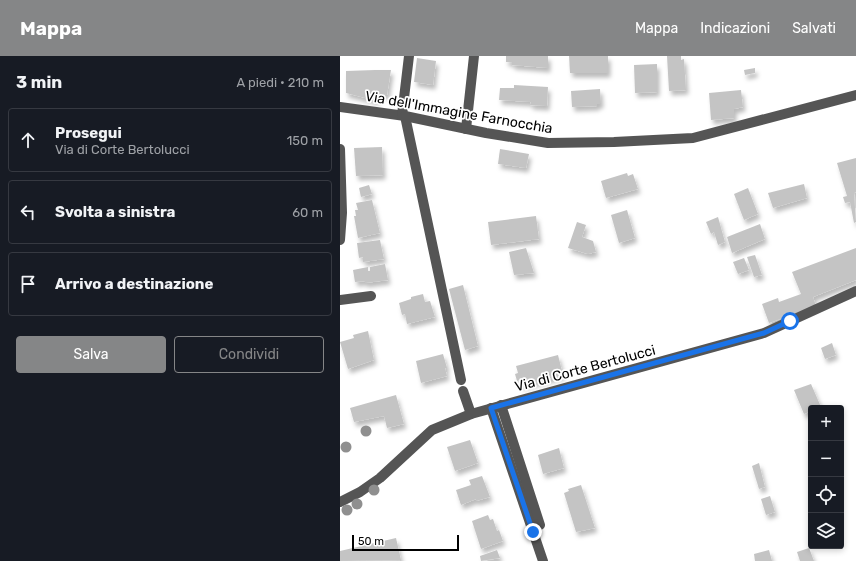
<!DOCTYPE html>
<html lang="it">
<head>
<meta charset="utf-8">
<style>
  :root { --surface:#171b24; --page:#242831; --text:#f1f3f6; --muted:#9ea1a6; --line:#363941; --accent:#858687 }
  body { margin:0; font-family:Rubik,sans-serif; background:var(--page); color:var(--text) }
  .controls { position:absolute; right:12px; bottom:12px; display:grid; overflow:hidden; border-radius:4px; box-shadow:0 2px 6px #0003 }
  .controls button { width:36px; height:36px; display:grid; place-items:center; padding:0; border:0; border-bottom:1px solid var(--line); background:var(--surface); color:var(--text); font:20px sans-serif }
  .scale { position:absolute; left:12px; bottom:10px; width:107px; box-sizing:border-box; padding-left:4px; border:2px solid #000; border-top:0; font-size:11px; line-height:14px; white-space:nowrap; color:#000; -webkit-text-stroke:3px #fff; paint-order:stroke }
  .stop { position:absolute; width:12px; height:12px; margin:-9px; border:3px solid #1a73e8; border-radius:50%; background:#fff }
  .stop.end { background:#1a73e8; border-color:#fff; box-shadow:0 1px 4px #0008 }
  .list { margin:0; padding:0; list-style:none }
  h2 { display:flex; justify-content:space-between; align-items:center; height:52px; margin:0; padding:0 16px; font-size:17px }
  h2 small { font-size:13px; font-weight:400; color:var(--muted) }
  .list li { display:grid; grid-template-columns:26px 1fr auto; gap:12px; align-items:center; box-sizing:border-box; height:64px; margin:0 8px 8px; padding:0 8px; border:1px solid var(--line); border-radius:4px }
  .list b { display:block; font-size:15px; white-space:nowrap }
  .list p { margin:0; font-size:13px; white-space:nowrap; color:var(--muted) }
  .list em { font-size:13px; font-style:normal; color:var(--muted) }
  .actions { display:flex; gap:8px; padding:12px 16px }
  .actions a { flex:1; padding:9px 0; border:1px solid var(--accent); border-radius:4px; text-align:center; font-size:14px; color:var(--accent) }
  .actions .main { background:var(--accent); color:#fff }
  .icon { flex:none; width:22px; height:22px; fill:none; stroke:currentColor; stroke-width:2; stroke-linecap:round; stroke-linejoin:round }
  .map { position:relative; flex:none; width:516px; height:505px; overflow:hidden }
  header { display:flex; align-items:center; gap:24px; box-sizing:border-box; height:56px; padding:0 20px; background:var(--accent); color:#fff }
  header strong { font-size:19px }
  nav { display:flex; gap:22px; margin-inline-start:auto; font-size:14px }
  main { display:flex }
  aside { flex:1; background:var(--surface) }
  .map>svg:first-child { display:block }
  .building { fill:#c4c4c4; filter:url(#shadow) }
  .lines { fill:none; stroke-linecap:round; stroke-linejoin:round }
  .minor { stroke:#555; stroke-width:10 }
  .tree { fill:#8f8f8f }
  .route { stroke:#1a73e8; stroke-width:5 }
  .labels { text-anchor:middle; stroke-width:3.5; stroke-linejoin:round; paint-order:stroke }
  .street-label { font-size:14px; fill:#000; stroke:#fff }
</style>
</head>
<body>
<header>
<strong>Mappa</strong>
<nav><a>Mappa</a><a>Indicazioni</a><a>Salvati</a></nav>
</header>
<main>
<aside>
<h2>3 min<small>A piedi · 210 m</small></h2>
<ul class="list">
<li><svg class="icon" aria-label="ahead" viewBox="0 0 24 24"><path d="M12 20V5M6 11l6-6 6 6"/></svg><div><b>Prosegui</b><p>Via di Corte Bertolucci</p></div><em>150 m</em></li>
<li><svg class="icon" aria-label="left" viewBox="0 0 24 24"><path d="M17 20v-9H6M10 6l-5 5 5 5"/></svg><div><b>Svolta a sinistra</b></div><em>60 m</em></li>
<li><svg class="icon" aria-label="arrive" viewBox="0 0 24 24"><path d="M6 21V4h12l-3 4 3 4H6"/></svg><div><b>Arrivo a destinazione</b></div></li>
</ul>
<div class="actions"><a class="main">Salva</a><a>Condividi</a></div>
</aside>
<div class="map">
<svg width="516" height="505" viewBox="0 0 516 505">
  <defs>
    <filter id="shadow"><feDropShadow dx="2.5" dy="4.5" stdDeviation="2" flood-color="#0004"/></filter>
  </defs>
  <rect width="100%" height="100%" fill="#fff"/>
  <!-- building -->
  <g class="building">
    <polygon points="166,0 208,0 208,12 172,9 172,6 166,6"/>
    <polygon points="229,0 268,0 268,17 230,17"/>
    <polygon points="327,0 341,0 341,4 344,3 346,34 329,35"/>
    <polygon points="77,2 96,5 93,29 74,26"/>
    <polygon points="317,8 317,36 295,37 294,9"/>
    <polygon points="415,12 415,17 405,19 404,14"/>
    <polygon points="35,14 51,14 47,39 38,38 37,45 6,37 6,15"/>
    <polygon points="174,29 208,31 207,50 190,49 191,46 159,44 160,32 174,32"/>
    <polygon points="260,33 261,48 257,48 257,50 232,51 231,35"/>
    <polygon points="401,34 403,51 394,53 394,62 371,64 369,37"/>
    <polygon points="42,91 43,119 16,120 14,92"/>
    <polygon points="160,93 189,98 186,112 158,108"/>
    <polygon points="516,102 516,136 514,137 516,166 514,167 510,146 505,147 503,141 507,140 497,107"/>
    <polygon points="287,117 288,120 293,118 298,133 266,142 261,125"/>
    <polygon points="464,128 467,142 433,152 428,137"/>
    <polygon points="29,129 32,138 21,141 19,132"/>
    <polygon points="408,132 418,158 404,164 394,138"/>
    <polygon points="32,144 40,177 18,182 14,160 16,160 15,154 18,154 16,147"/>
    <polygon points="287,154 295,182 279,187 271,159"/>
    <polygon points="196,160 199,183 151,189 148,166"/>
    <polygon points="378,161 385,186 378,189 374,176 371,178 366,166"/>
    <polygon points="237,166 246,169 242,181 253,185 256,196 248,198 228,192"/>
    <polygon points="420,168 425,183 392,197 387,181"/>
    <polygon points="40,184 44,203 23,206 23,201 19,202 17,187"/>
    <polygon points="186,192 194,217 174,219 169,196"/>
    <polygon points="516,192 516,224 473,241 476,250 429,267 422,248 438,242 439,246 461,238 452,216"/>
    <polygon points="415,199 422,219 414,221 407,201"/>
    <polygon points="404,202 409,214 398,218 393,206"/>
    <polygon points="45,208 48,224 25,227 25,225 15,226 13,214 28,211 28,215 30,215 30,211"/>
    <polygon points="123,229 138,290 125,294 109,233"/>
    <polygon points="83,238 85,246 90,245 95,261 67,268 65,258 62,259 59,247 71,243 71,241"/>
    <polygon points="28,275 34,304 8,313 0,286 14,282 13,279"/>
    <polygon points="492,287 496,299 485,303 481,292"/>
    <polygon points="103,298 107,312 105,312 107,320 81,327 76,305"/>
    <polygon points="218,299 223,319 181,330 180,324 177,325 175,318 178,317 176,310"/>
    <polygon points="471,328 481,351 471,352 471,355 464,358 454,334"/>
    <polygon points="56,339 64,368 47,372 44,360 14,366 10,352"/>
    <polygon points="130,384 138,407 115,415 107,391"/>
    <polygon points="219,392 224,412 203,418 198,399"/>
    <polygon points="419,407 425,431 419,433 412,410"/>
    <polygon points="142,420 150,441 136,445 136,443 121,449 116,434 131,429 129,424"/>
    <polygon points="241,429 255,472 236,476 224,437 229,435 228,433"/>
    <polygon points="430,440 435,456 426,459 421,443"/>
    <polygon points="148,459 150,464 153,463 157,475 159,474 163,485 141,493 132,465"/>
    <polygon points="56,482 61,504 0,505 0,495"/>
    <polygon points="469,492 474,505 460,505 457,496"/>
    <polygon points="157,494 160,502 141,505 140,500"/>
    <polygon points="429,494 432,505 415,505 414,498"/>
  </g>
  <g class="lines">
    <!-- minor -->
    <g class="minor">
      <polyline points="0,51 65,60 146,77 208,87 274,86 353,82 516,39"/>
      <polyline points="62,59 69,0"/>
      <polyline points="65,60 121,324"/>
      <polyline points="126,73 134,0"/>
      <polyline points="0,93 2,157 0,184"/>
      <polyline points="0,244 31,240"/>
      <polyline points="123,335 131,358"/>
      <polyline points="161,349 200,469"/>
      <polyline points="151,352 203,505"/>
      <polyline points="0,446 20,436 40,422 92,374 131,358 424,277 516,235"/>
    </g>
  </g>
  <!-- trees -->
  <g class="tree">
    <circle cx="26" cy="375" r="5.5"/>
    <circle cx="6" cy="391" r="5.5"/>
    <circle cx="34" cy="434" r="5.5"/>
    <circle cx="17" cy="448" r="5.5"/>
    <circle cx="7" cy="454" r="5.5"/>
  </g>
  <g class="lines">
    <!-- route -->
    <polyline class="route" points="193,476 151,352 424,277 450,265"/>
  </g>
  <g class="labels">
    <!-- street labels -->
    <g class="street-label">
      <text transform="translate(119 56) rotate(10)" y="5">Via dell'Immagine Farnocchia</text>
      <text transform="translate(245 312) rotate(-15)" y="5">Via di Corte Bertolucci</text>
    </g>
  </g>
</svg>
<div class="controls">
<button>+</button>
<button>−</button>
<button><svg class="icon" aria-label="locate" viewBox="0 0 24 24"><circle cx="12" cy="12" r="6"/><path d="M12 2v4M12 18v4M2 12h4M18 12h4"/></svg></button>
<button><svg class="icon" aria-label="layers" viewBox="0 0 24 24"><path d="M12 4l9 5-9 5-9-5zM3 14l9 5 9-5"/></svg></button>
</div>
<div class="scale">50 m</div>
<div class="stop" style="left:450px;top:265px"></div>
<div class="stop end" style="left:193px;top:476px"></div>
</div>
</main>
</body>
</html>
